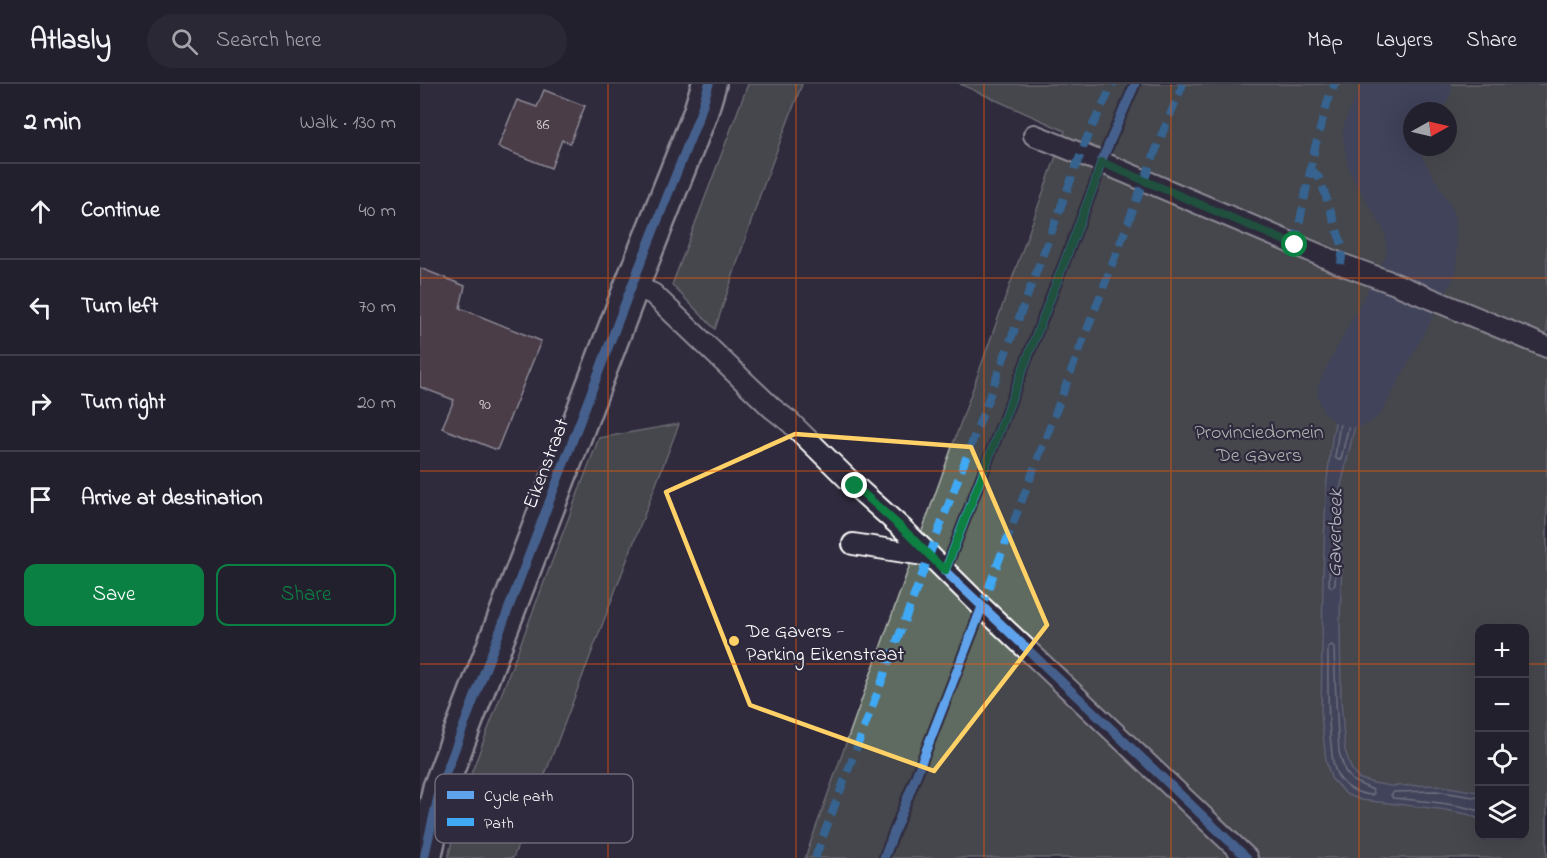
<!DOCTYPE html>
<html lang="en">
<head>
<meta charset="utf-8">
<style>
  :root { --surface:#23202e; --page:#2b2836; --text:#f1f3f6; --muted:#a3a3aa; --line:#403e4a; --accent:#0b8043 }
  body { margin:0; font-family:"Indie Flower",sans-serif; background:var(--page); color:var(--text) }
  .controls { position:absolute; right:18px; bottom:18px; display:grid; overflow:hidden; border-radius:12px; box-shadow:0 6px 24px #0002 }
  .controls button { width:54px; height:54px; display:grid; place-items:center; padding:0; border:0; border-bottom:2px solid var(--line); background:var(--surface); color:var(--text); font:30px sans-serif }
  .compass { position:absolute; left:983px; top:18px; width:54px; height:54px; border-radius:50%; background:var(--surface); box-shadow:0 6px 24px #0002; rotate:82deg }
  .stop { position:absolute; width:18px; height:18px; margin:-14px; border:4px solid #0b8043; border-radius:50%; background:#fff }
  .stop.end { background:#0b8043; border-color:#fff; box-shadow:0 2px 6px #0008 }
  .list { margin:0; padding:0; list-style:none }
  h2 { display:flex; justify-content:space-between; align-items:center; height:78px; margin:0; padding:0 24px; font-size:26px }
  h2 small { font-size:20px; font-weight:400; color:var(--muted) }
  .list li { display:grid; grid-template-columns:39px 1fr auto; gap:18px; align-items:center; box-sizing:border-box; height:96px; padding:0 24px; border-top:2px solid var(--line) }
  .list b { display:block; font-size:22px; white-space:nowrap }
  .list em { font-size:20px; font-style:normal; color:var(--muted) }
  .actions { display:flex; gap:12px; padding:18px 24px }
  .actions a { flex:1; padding:14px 0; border:2px solid var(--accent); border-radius:12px; text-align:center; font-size:21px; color:var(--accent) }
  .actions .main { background:var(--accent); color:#fff }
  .icon { flex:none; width:33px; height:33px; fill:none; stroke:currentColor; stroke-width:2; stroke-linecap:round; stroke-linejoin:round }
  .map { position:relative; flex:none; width:1127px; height:774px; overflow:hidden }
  header { display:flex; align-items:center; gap:36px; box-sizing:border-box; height:84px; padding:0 30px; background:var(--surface); border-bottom:2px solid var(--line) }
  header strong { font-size:28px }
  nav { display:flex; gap:33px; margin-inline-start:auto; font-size:21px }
  .search { width:420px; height:54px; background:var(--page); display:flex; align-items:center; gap:15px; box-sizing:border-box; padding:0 21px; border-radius:33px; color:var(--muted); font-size:22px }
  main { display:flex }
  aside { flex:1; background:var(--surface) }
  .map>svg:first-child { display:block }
  .green { fill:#5f6b60; stroke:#afb5b0; stroke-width:1.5; fill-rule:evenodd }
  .water { fill:#56637f; stroke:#9aa1b2; stroke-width:1.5 }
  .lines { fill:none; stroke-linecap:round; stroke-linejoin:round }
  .shore { stroke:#bbc1cc; stroke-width:1.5 }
  .river { stroke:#56637f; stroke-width:70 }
  .building { fill:#6a5559; stroke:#fff; stroke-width:1.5 }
  .lane-casing { stroke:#fff; stroke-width:24 }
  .street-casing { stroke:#fff; stroke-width:38 }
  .lane { stroke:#2f2a3d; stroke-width:20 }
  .street { stroke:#2f2a3d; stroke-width:33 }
  .quiet { stroke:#3fa9f5; stroke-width:8; stroke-dasharray:15 8; stroke-linecap:butt }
  .cycleway-casing { stroke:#2f2a3d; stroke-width:13 }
  .cycleway { stroke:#60a3ed; stroke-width:9 }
  .route { stroke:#0b8043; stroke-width:8 }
  .marked { fill:none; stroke:#ffd166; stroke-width:4.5; stroke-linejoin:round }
  .grid { fill:none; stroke:#e8590c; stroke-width:1.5; stroke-opacity:0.55 }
  .poi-dot { fill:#ffd166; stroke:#2f2a3d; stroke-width:2 }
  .labels { text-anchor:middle; stroke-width:4.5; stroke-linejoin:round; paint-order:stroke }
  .number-label { font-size:16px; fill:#dad4d6 }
  .park-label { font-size:20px; fill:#afb5b0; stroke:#2f2a3d }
  .street-label { font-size:20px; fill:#fff; stroke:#2f2a3d }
  .poi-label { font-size:20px; fill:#fff; stroke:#2f2a3d; text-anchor:start }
  .water-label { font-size:21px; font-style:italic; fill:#b3b9c5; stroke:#2f2a3d }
  .key { fill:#2f2a3d; stroke:#6d6a77; stroke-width:1.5 }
  .key-label { font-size:16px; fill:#fff }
</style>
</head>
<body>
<header>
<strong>Atlasly</strong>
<div class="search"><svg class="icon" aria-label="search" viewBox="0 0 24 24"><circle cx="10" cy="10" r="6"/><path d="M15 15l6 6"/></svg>Search here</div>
<nav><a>Map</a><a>Layers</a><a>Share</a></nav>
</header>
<main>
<aside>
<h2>2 min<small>Walk · 130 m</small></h2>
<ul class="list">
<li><svg class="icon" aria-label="ahead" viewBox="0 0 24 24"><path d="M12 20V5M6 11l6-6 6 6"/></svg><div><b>Continue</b></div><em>40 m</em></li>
<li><svg class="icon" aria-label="left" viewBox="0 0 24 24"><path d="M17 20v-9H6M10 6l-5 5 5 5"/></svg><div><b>Turn left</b></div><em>70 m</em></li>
<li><svg class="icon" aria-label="right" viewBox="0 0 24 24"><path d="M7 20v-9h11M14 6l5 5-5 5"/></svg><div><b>Turn right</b></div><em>20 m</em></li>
<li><svg class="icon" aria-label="arrive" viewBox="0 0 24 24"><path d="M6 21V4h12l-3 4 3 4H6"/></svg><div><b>Arrive at destination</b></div></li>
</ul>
<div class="actions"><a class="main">Save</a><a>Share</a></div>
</aside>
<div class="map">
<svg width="1127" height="774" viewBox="0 0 1127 774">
  <rect width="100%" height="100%" fill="#2f2a3d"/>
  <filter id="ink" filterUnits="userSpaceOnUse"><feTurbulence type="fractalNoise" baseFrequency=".0167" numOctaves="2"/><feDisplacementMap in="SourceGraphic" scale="12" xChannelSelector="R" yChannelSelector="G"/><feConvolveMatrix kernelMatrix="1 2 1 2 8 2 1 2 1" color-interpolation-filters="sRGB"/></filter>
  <g filter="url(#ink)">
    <!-- green -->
    <g class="green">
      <polygon points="328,0 382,0 340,111 295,245 252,201"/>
      <path d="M540,0h587v774h-742l260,-727zM992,27h36v36h-36zM1060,544h44v208h-44z"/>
      <polygon points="259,340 93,774 28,774 43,711 179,354"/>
    </g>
    <!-- water -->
    <g class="water">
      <polygon points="983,0 1011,0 977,26 970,46 969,63 979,84 1010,128 1015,153 1015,178 1011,195 984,181 989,162 986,138 953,68 950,41 959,19"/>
      <polygon points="967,219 989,226 953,286 939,325 918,414 922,479 920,537 921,616 925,666 931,684 938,694 953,699 971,702 1016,701 1058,708 1059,709 1059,735 1047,730 1019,725 941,716 926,710 911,694 906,677 901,631 903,491 906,404 912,354 920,314"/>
    </g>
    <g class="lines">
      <!-- shore -->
      <g class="shore">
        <path d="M967,21h3l1,3 -7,20 -1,12 -3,2c-7,-11 -2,-27 7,-37z"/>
        <path d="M974,92l4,1c7,12 17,23 25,36 6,11 10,45 3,56l-14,-8 3,-15 -3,-25 -20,-41z"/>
        <polygon points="972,227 977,229 978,233 954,273 950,274 949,270 969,229"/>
        <path d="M941,287l3,1 1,3 -12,32 -12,52 -3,1 -3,-3c4,-28 7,-63 26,-86z"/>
        <polygon points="913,471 916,473 915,501 912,503 909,501 910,474"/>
        <path d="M912,561l2,3 2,52 3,52 6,19 8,10 20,9 1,3 -2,2c-14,-1 -26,-7 -34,-19 -6,-9 -6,-22 -7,-32 -4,-32 -3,-64 -3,-97z"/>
        <path d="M1060,714l-44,-7 -42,1 -3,3 2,3c29,3 59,5 87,13"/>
      </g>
      <!-- river -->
      <polyline class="river" points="933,308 1002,179 1000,139 962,74 958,49 970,21 997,0"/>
    </g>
    <!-- building -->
    <g class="building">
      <polygon points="124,6 165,22 150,59 142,56 131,84 78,63 97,16 117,23"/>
      <polygon points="0,184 45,202 40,224 121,257 77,366 22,344 34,316 0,303"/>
    </g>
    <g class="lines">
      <defs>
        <g id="lane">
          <polyline points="614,51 681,78 921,180 973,199 1127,263"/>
          <polyline points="212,201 233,210 352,324 370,338 435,402 484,446 562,523 827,774"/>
          <polyline points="433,460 510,472"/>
        </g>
        <polyline id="street" points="4,774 20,704 212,201 280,30 289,0"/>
      </defs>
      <!-- lane casing -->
      <use href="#lane" class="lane-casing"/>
      <!-- street casing -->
      <use href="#street" class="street-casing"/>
      <!-- lane -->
      <use href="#lane" class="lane"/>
      <!-- street -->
      <use href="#street" class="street"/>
      <!-- quiet -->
      <g class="quiet">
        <polyline points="890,84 900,95 923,164 921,180"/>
        <polyline points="875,161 895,63 909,13 915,0"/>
        <polyline points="560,526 742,50 763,0"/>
        <polyline points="395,774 668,51 693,0"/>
      </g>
      <defs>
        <g id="cycleway">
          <polyline points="715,0 681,78 675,99 525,487 827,774"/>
          <polyline points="4,774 20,704 212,201 280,30 289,0"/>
          <polyline points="464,774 562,523"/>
        </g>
      </defs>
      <!-- cycleway casing -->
      <use href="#cycleway" class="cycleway-casing"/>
      <!-- cycleway -->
      <use href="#cycleway" class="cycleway"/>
    </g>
  </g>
  <g class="lines" filter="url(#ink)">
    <!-- route -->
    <polyline class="route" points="435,402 484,446 525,487 675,99 681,78 875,161"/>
  </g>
  <!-- marked area -->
  <path d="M0 0H1127V774H0ZM375,350l176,13 76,178 -113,146 -184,-66 -84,-213z" fill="#2f2a3d" fill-opacity=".55" fill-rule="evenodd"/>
  <path class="marked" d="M375,350l176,13 76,178 -113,146 -184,-66 -84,-213z"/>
  <!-- grid -->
  <path class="grid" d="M188,0v774M376,0v774M564,0v774M751,0v774M939,0v774M0,194h1127M0,387h1127M0,580h1060M1104,580h23"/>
  <!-- markers -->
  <circle class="poi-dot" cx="314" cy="557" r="6"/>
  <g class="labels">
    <!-- number labels -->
    <g class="number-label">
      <text x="123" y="45">86</text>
      <text x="65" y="325">90</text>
    </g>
    <!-- park labels -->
    <g class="park-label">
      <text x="839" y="354">Provinciedomein<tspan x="839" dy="23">De Gavers</tspan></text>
    </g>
    <!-- street labels -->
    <g class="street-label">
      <text transform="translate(125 379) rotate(-69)" y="7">Eikenstraat</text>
    </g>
    <!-- poi labels -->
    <g class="poi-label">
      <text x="326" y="553">De Gavers -<tspan x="326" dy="23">Parking Eikenstraat</tspan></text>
    </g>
    <!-- water labels -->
    <g class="water-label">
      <text transform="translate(914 449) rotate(-89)" y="7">Gaverbeek</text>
    </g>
  </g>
  <!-- legend -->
  <rect x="15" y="690" width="198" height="69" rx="9" class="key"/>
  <rect x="27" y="707" width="27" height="8" fill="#60a3ed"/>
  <rect x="27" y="734" width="27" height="8" fill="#3fa9f5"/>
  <g class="key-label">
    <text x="64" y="717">Cycle path</text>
    <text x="64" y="744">Path</text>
  </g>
</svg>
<div class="controls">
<button>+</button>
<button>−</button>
<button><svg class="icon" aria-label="locate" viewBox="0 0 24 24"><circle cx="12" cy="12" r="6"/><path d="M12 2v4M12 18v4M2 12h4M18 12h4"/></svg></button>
<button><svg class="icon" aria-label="layers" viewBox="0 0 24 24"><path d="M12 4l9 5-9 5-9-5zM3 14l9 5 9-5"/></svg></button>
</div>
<svg class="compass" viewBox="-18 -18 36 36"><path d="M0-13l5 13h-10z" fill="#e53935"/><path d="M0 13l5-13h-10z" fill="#a3a3aa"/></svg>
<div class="stop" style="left:875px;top:161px"></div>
<div class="stop end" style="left:435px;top:402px"></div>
</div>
</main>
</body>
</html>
